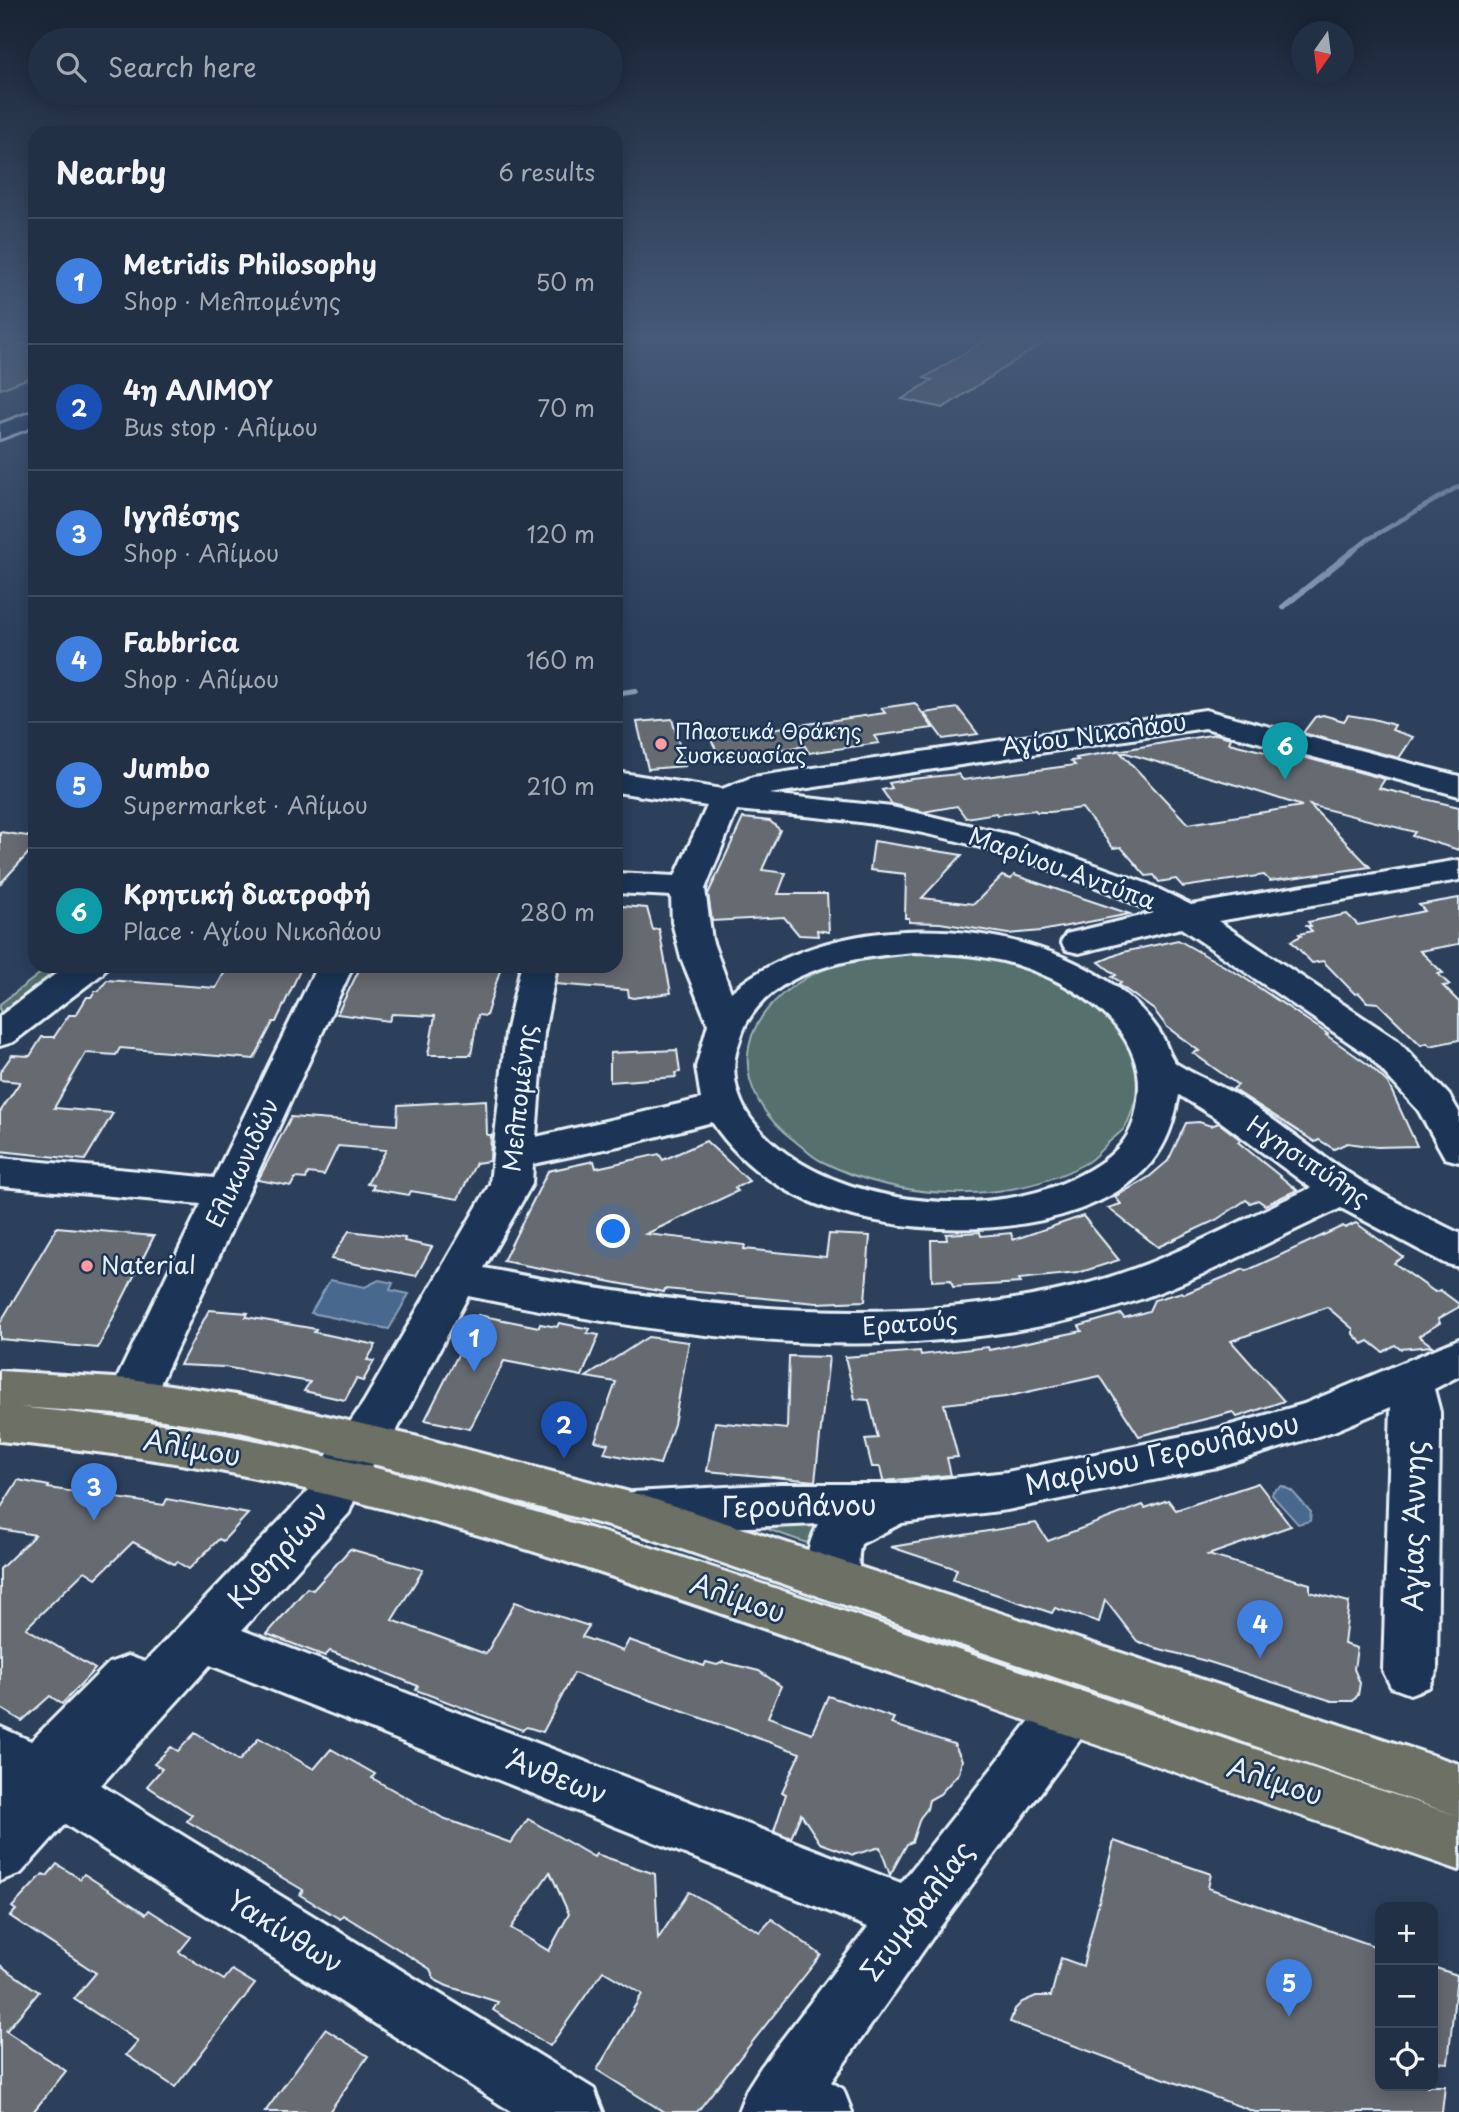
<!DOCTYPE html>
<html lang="en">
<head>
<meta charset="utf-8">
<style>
  :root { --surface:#213045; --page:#2d3c50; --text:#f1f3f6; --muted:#a2a9b3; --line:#3e4b5e; --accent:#e69b98 }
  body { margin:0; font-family:"Playpen Sans",sans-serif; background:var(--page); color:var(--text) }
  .controls { position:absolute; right:21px; bottom:21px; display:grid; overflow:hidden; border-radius:14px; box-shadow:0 4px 18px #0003 }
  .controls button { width:63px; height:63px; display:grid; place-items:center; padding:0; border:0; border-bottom:2px solid var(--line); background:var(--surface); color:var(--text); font:35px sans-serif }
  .compass { position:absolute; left:1291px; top:21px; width:63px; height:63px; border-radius:50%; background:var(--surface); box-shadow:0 4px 18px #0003; rotate:194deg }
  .you { position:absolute; left:614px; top:1232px; width:24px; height:24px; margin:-18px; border:5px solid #fff; border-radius:50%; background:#1a73e8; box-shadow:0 0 0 10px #1a73e833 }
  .badge { display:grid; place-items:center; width:46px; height:46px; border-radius:50%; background:var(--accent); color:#fff; font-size:23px; font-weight:700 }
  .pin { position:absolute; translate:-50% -58px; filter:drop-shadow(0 2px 4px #0008) }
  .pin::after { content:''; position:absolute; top:37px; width:24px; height:21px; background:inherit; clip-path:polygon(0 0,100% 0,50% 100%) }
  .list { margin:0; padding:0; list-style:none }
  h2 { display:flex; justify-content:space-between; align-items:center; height:91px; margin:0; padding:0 28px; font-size:30px }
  h2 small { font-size:23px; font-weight:400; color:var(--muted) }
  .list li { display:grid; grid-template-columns:46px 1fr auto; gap:21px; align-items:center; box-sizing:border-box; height:126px; padding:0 28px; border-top:2px solid var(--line) }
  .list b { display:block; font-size:26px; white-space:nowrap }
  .list p { margin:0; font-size:23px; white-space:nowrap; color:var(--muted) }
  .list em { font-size:23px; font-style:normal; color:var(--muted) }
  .icon { flex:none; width:38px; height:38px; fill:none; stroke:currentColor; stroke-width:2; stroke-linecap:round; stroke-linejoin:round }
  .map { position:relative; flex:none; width:1459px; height:2112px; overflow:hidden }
  .search { position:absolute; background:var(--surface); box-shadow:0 4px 18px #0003; left:28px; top:28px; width:595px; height:77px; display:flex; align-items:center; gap:18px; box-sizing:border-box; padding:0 24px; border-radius:38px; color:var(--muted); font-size:26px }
  .panel { position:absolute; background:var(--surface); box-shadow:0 4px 18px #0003; left:28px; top:126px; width:595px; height:847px; border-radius:21px }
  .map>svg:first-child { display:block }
  .green { fill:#55706d; stroke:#9eb0b2; stroke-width:2 }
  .water { fill:#48688e; stroke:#889fb8; stroke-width:2 }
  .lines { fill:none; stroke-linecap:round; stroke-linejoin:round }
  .stream-far1 { stroke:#889fb8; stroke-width:4.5 }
  .stream { stroke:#889fb8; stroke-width:6 }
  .building { fill:#666b71; stroke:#e8f1f8; stroke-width:2; fill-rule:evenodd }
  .minor-casing { stroke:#e8f1f8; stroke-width:6 }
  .major-casing { stroke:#e8f1f8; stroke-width:6 }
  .minor { fill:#1d3557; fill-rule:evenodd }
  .major { fill:#6c7065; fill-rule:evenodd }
  .poi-dot { fill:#ff9aa2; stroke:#1d3557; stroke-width:2.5 }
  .labels { text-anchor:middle; stroke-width:5; stroke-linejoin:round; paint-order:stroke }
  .far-poi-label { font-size:21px; fill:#e8f1f8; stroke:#1d3557; text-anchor:start }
  .street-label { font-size:24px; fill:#e8f1f8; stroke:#1d3557 }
  .poi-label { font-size:24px; fill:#e8f1f8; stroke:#1d3557; text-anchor:start }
  .near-street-label { font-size:28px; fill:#e8f1f8; stroke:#1d3557 }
</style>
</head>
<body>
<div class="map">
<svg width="1459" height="2112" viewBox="0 0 1459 2112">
  <rect width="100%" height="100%" fill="#2c405c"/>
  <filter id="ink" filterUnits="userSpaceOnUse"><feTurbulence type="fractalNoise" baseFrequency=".0143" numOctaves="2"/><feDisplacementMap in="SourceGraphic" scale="14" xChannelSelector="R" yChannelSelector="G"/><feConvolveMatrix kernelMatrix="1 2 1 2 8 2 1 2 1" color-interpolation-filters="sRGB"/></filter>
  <g filter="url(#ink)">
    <!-- green -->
    <g class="green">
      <path d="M908,952c81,2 166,15 216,86 10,16 19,41 12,60 -3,9 -6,22 -11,29 -4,6 -11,10 -16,15 -7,6 -14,16 -23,21 -78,43 -186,38 -265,-2 -9,-4 -17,-13 -25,-19 -67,-50 -65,-122 10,-164 31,-17 67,-21 102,-26z"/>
      <polygon points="50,966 63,966 0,1014 0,1004"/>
      <polygon points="827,1513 807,1543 736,1518"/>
    </g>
    <!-- water -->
    <g class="water">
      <polygon points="330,1280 365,1287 379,1280 393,1283 390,1290 409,1294 389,1329 311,1313"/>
      <polygon points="1282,1486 1292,1491 1311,1512 1310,1521 1298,1524 1272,1495 1273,1491"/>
    </g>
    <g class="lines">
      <!-- stream-far1 -->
      <polyline class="stream-far1" points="1352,552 1367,540 1459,486"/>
      <!-- stream -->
      <g class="stream">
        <polyline points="1283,607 1354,550"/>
        <polyline points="616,694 635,691"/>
      </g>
    </g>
    <!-- building -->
    <g class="building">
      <polygon points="0,338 35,347 35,376 0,389"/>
      <polygon points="989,338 1050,338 943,408 902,399 932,380 924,378"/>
      <polygon points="915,703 933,728 874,736 879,743 809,753 805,746 721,758 707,733 761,725 764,730 885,713 881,708"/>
      <polygon points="958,708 978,734 943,739 924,713"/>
      <polygon points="1323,715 1344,721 1348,715 1373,719 1395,725 1392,730 1413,737 1399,758 1303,733 1315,717"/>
      <polygon points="672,719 685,766 648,769 637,722"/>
      <path d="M1216,734l15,4 -2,5 56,14 3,-4 97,26 -6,9 80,19v43l-47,-14 3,-4 -105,-27 60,62 -100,14 -6,-6 -81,12 -7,-8 -17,3 -5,-7 -8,1 -25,-29 -8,1 -31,-40 -32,4h-13l-2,-2 -38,5 -1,-2 -30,5 -9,-12 -34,6 -31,-8 -10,-14 10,-2 -3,-5 23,-4 46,-5 5,6 112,-15 -4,-4 7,-1 -2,-2zM1119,751l124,36 59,19 -114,18z"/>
      <polygon points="743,818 770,821 780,830 762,870 786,873 778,894 827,894 829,932 817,930 818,936 799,935 784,917 712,921 708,894"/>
      <polygon points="0,832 35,837 35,846 0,884"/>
      <polygon points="874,841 962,855 922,898 974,904 1002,876 1011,879 1014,875 1130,914 1041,931 1008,934 940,923 909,922 909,918 905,918 906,874 870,870"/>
      <polygon points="1459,898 1459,944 1420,951 1443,973 1438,974 1450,985 1443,986 1459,1002 1459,1040 1430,1046 1427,1043 1421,1045 1378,1003 1367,1002 1359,993 1355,994 1323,961 1312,963 1291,941 1301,936 1299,934 1312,931 1307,926 1311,926 1308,922 1347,914 1358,925 1425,911 1419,905"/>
      <polygon points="622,906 647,908 653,930 659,929 671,993 633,998 629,997 628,990 556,984 559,966 616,966 616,908 621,909"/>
      <polygon points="1178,940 1240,975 1328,1034 1326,1035 1369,1065 1388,1083 1417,1146 1377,1147 1347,1143 1334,1149 1319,1140 1315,1142 1233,1089 1238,1085 1193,1053 1199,1051 1167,1027 1154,1010 1118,984 1121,982 1112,977 1116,975 1099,962 1123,952"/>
      <polygon points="228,966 302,966 276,1022 273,1022 254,1059 120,1048 116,1055 86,1053 54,1108 113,1113 85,1160 0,1151 0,1112 20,1082 0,1080 0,1072 12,1055 30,1056 42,1037 54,1037 69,1015 76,1015 87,997 91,997 95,991 99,991 107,980 216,988"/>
      <polygon points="361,966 501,967 486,1016 478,1015 471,1055 428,1055 435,1016 392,1014 389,1021 337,1014"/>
      <polygon points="677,1050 680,1072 675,1073 676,1077 610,1082 610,1053"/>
      <polygon points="486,1100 487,1135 491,1135 490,1161 476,1163 458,1199 411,1191 409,1195 372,1189 374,1185 367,1184 386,1150 338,1146 324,1175 308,1173 306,1179 295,1178 291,1186 258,1180 291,1117 397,1125 398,1105"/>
      <polygon points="1199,1122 1211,1126 1219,1123 1241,1140 1238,1142 1297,1190 1265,1205 1258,1200 1250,1203 1246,1200 1216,1220 1158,1247 1108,1208 1121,1204 1115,1197 1149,1177 1168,1161 1186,1123"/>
      <polygon points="706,1141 749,1181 735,1188 738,1191 646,1234 745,1245 744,1249 826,1257 829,1234 870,1236 865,1301 817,1303 665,1289 664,1292 503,1261 548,1171 594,1161 596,1168 659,1154 663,1160"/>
      <polygon points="1083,1216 1119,1260 1078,1273 1019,1279 1021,1283 953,1287 951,1280 932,1281 931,1240 947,1240 946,1234 980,1232 981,1236 1011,1233 1013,1240"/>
      <polygon points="1356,1223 1403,1257 1394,1263 1435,1292 1440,1290 1459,1304 1459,1307 1438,1319 1440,1323 1419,1336 1432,1346 1400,1349 1395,1345 1383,1352 1369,1341 1363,1344 1353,1334 1353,1329 1327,1307 1231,1341 1284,1401 1237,1417 1233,1412 1139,1436 1100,1376 1005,1397 944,1404 958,1457 947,1458 951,1475 883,1481 880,1467 872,1467 865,1439 878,1438 869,1400 855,1399 845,1357 920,1351 921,1355 988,1347 989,1350 1082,1331 1079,1326 1121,1314 1124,1318 1149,1311 1154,1300 1182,1292 1184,1294 1244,1269 1246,1271 1343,1226 1345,1228"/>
      <polygon points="57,1227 154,1236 98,1348 0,1339 0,1323"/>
      <polygon points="349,1231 405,1238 404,1241 432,1247 416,1276 331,1259"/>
      <polygon points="209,1310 248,1313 246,1317 316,1329 314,1332 376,1345 367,1360 374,1361 363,1381 356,1379 345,1400 304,1391 310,1382 224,1367 180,1365"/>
      <polygon points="478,1315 539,1327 540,1324 557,1327 559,1323 590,1329 587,1333 599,1335 582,1376 504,1361 470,1429 425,1420"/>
      <polygon points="648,1337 689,1342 674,1424 660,1464 604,1453 608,1444 595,1441 616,1382 586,1377"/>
      <polygon points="789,1356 829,1357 815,1481 707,1471 715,1422 787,1429"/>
      <polygon points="18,1480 49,1486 48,1488 164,1505 167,1499 248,1514 223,1541 219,1539 189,1569 177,1562 174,1564 133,1542 96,1578 85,1571 26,1628 95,1669 62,1704 50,1696 22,1721 0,1708 0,1569 35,1535 0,1529 0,1509"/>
      <polygon points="1258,1483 1291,1526 1208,1555 1310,1584 1310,1592 1349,1602 1344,1644 1357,1648 1354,1669 1360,1683 1358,1695 1353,1701 1332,1701 1206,1661 1152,1647 1137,1641 1105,1600 1099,1622 1055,1608 1052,1613 953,1580 957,1569 891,1547 1036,1523 1048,1541 1143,1505 1145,1508 1168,1500 1176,1510"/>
      <polygon points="350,1549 423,1570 392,1620 486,1654 515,1602 589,1626 582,1637 623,1651 629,1640 704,1666 706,1662 717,1665 723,1662 759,1671 781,1686 768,1717 812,1733 828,1696 894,1718 891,1724 954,1744 962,1760 959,1773 940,1794 929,1800 927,1809 920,1818 912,1842 907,1844 890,1875 880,1847 853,1855 820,1843 801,1814 791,1838 774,1831 786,1794 782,1792 800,1753 574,1673 543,1732 527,1727 522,1730 416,1690 418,1686 381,1671 330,1651 325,1656 267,1634 307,1588 313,1590"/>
      <path d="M195,1733l44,28 20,-23 55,31 17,-20 44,25 -3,4 71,40 68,25 17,-24 66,38 2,-3 59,20 3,65 31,-47 71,40 12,-13 49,36 -124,157h-33l-67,-42 45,-76 -39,-23 -53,75 -57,-36 5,-8 -51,-16 -12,-6 -5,-11 -87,-54 -3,4 -40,-24 3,-5 -116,-69 5,-6 -45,-29 15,-17 -8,-5 17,-17 7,4zM550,1872l19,42 -20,37 -38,-23z"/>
      <polygon points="1114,1841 1211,1874 1208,1888 1380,1948 1380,2086 1445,2086 1442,2112 1255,2112 1010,2022 1015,2009 1022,2002 1036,1996 1051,1996 1061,1958 1083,1966"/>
      <polygon points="57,1864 80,1879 84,1874 146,1914 149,1910 191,1937 179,1952 224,1980 232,1970 255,1984 175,2087 126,2055 138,2041 74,1999 96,1973 10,1916 16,1910 12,1907 43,1874 47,1876"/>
      <polygon points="0,1965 39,1992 6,2031 66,2071 33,2112 0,2112"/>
      <polygon points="1433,1967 1457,1975 1448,2063 1433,2062"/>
      <polygon points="325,2029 368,2056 329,2112 265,2112"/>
    </g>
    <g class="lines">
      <defs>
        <g id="minor">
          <polygon points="35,411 35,426 0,439 0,424"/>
          <path d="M1205,710l254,66v20l-254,-68 -436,66 123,13 123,29 133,48 43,21 268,-45v20l-241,41 179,119 52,55 10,17v50l-14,-4 -27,-48 -49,-54 -188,-128 -102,25 -13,-3 -5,-8 5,-8 88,-21c-77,-38 -177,-72 -263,-86 -50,-9 -103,-12 -154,-17l-32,79 7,51 19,52c97,-82 282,-80 384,-6 18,14 36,31 47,50 5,9 8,23 15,28 21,13 45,22 66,35 38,25 74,55 113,79 33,22 68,38 103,55v34l-15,-4 -103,-55c-70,32 -139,71 -212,95 -213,70 -446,37 -661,-7l-70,132 -37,55 -12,30 -107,117 659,253 149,-188 19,-7 19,7 8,17 -8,17 -151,202 -106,151 12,7 9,23h-114l9,-23 14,-22 107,-140 -658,-262 -109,120 493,304 9,23h-91l-447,-288 -44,49 -21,8v-154l31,14 78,-78 19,-7 17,6 165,-173 11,-25 43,-62 126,-218 16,-151 15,-67h36l-13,67 -8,104 165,-38 -5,-32 12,-43 -27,-66 -9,-36 -1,-26 -55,-3v-20l59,3 32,-70 -91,-14v-20l106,17 31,-12zM914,952c30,1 60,2 89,9 51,13 118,48 133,103 5,17 3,35 -1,52 -7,34 -41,53 -70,66 -91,40 -252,21 -314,-63 -14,-19 -21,-47 -14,-70 3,-8 5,-17 9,-25 31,-57 110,-67 168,-72zM1179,1095l37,23 95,70c-71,32 -142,73 -218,94 -191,53 -418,24 -609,-14l48,-84 1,-20 95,-20 84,-22c20,30 46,53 78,70 90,50 288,56 361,-29 17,-21 23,-42 28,-68z"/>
          <polygon points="66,966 107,966 102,974 13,1042 0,1046 0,1016"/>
          <polygon points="317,966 353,966 154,1397 148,1409 131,1415 114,1409 108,1397 201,1204 0,1186 0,1158 214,1178"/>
          <path d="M1459,1339v37l-25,13 6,23v23l-3,236 -8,16 -19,7 -19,-7 -8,-16 8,-264 -57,24 -117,36 -210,43 -105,13 -41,21c-7,24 5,28 -7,52l-18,6 -18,-6c-14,-28 -14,-44 0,-72l-185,8 -18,-6 -7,-14 7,-14 18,-6 147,-8h116l111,-12 210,-43 87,-25z"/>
        </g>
        <path id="major" d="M0,1371l131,8 105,16 178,41 227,59 818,269v52l-821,-282 -224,-60 -178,-43 -105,-16 -112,-8c68,7 135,14 202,27 227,43 447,118 666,192 190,64 381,128 572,190v54c-186,-64 -372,-128 -557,-193 -224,-79 -449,-161 -682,-206 -73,-14 -146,-22 -220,-30z"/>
      </defs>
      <!-- minor casing -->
      <use href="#minor" class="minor-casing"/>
      <!-- major casing -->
      <use href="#major" class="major-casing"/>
      <!-- minor -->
      <use href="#minor" class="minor"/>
      <!-- major -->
      <use href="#major" class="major"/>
    </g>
  </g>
  <!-- sky -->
  <linearGradient id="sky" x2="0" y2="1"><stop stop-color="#182333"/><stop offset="0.53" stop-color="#455978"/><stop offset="1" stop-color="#455978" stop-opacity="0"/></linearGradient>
  <rect width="1459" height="634" fill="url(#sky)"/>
  <!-- markers -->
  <g class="poi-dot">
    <circle cx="661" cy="744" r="7"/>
    <circle cx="87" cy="1266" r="7"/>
  </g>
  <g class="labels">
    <!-- far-poi labels -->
    <g class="far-poi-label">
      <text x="675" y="739">Πλαστικά Θράκης<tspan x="675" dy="24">Συσκευασίας</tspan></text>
    </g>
    <!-- street labels -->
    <g class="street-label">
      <text transform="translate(1094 735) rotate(-8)" y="8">Αγίου Νικολάου</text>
      <text transform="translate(1062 869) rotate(20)" y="8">Μαρίνου Αντύπα</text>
      <text transform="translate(520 1098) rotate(-84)" y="8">Μελπομένης</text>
      <text transform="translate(1308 1162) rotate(34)" y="8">Ηγησιπύλης</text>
      <text transform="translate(243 1163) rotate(-65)" y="8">Ελικωνιδών</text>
      <text transform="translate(910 1324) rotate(-4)" y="8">Ερατούς</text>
    </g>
    <!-- poi labels -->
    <g class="poi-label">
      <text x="101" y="1274">Naterial</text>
    </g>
    <!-- near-street labels -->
    <g class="near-street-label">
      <text transform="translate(192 1448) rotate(10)" y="10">Αλίμου</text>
      <text transform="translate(1162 1454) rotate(-13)" y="10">Μαρίνου Γερουλάνου</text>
      <text transform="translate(799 1506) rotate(-1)" y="10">Γερουλάνου</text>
      <text transform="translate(1414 1526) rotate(-89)" y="10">Αγίας Άννης</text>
      <text transform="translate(278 1555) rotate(-48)" y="10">Κυθηρίων</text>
      <text transform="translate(738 1598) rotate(19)" y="10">Αλίμου</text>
      <text transform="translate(557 1777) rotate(21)" y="10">Άνθεων</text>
      <text transform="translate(1275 1781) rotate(18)" y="10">Αλίμου</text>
      <text transform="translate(917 1911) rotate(-53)" y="10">Στυμφαλίας</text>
      <text transform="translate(285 1932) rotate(32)" y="10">Υακίνθων</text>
    </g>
  </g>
</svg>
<div class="controls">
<button>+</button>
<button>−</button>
<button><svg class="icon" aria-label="locate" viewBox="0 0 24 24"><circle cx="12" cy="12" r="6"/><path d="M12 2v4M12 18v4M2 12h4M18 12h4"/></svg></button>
</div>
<svg class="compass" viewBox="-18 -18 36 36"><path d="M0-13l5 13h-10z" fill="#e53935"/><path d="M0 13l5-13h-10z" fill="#a2a9b3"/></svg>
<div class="you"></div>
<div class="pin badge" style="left:474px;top:1372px;background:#3f7fe0">1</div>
<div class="pin badge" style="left:564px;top:1459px;background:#1a4fb4">2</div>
<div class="pin badge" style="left:94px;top:1521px;background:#3f7fe0">3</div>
<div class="pin badge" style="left:1260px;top:1658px;background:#3f7fe0">4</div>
<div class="pin badge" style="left:1289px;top:2017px;background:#3f7fe0">5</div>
<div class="pin badge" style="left:1285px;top:780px;background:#0f9aa8">6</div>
<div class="search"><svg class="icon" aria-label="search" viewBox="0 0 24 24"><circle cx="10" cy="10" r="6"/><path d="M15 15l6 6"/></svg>Search here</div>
<section class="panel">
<h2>Nearby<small>6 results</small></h2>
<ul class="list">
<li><span class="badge" style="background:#3f7fe0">1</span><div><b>Metridis Philosophy</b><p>Shop · Μελπομένης</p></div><em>50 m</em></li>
<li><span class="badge" style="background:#1a4fb4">2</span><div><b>4η ΑΛΙΜΟΥ</b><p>Bus stop · Αλίμου</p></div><em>70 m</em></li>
<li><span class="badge" style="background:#3f7fe0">3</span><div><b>Ιγγλέσης</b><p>Shop · Αλίμου</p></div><em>120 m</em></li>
<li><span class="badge" style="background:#3f7fe0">4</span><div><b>Fabbrica</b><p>Shop · Αλίμου</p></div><em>160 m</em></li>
<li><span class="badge" style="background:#3f7fe0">5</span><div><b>Jumbo</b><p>Supermarket · Αλίμου</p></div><em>210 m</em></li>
<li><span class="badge" style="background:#0f9aa8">6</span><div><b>Κρητική διατροφή</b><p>Place · Αγίου Νικολάου</p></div><em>280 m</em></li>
</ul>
</section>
</div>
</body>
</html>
